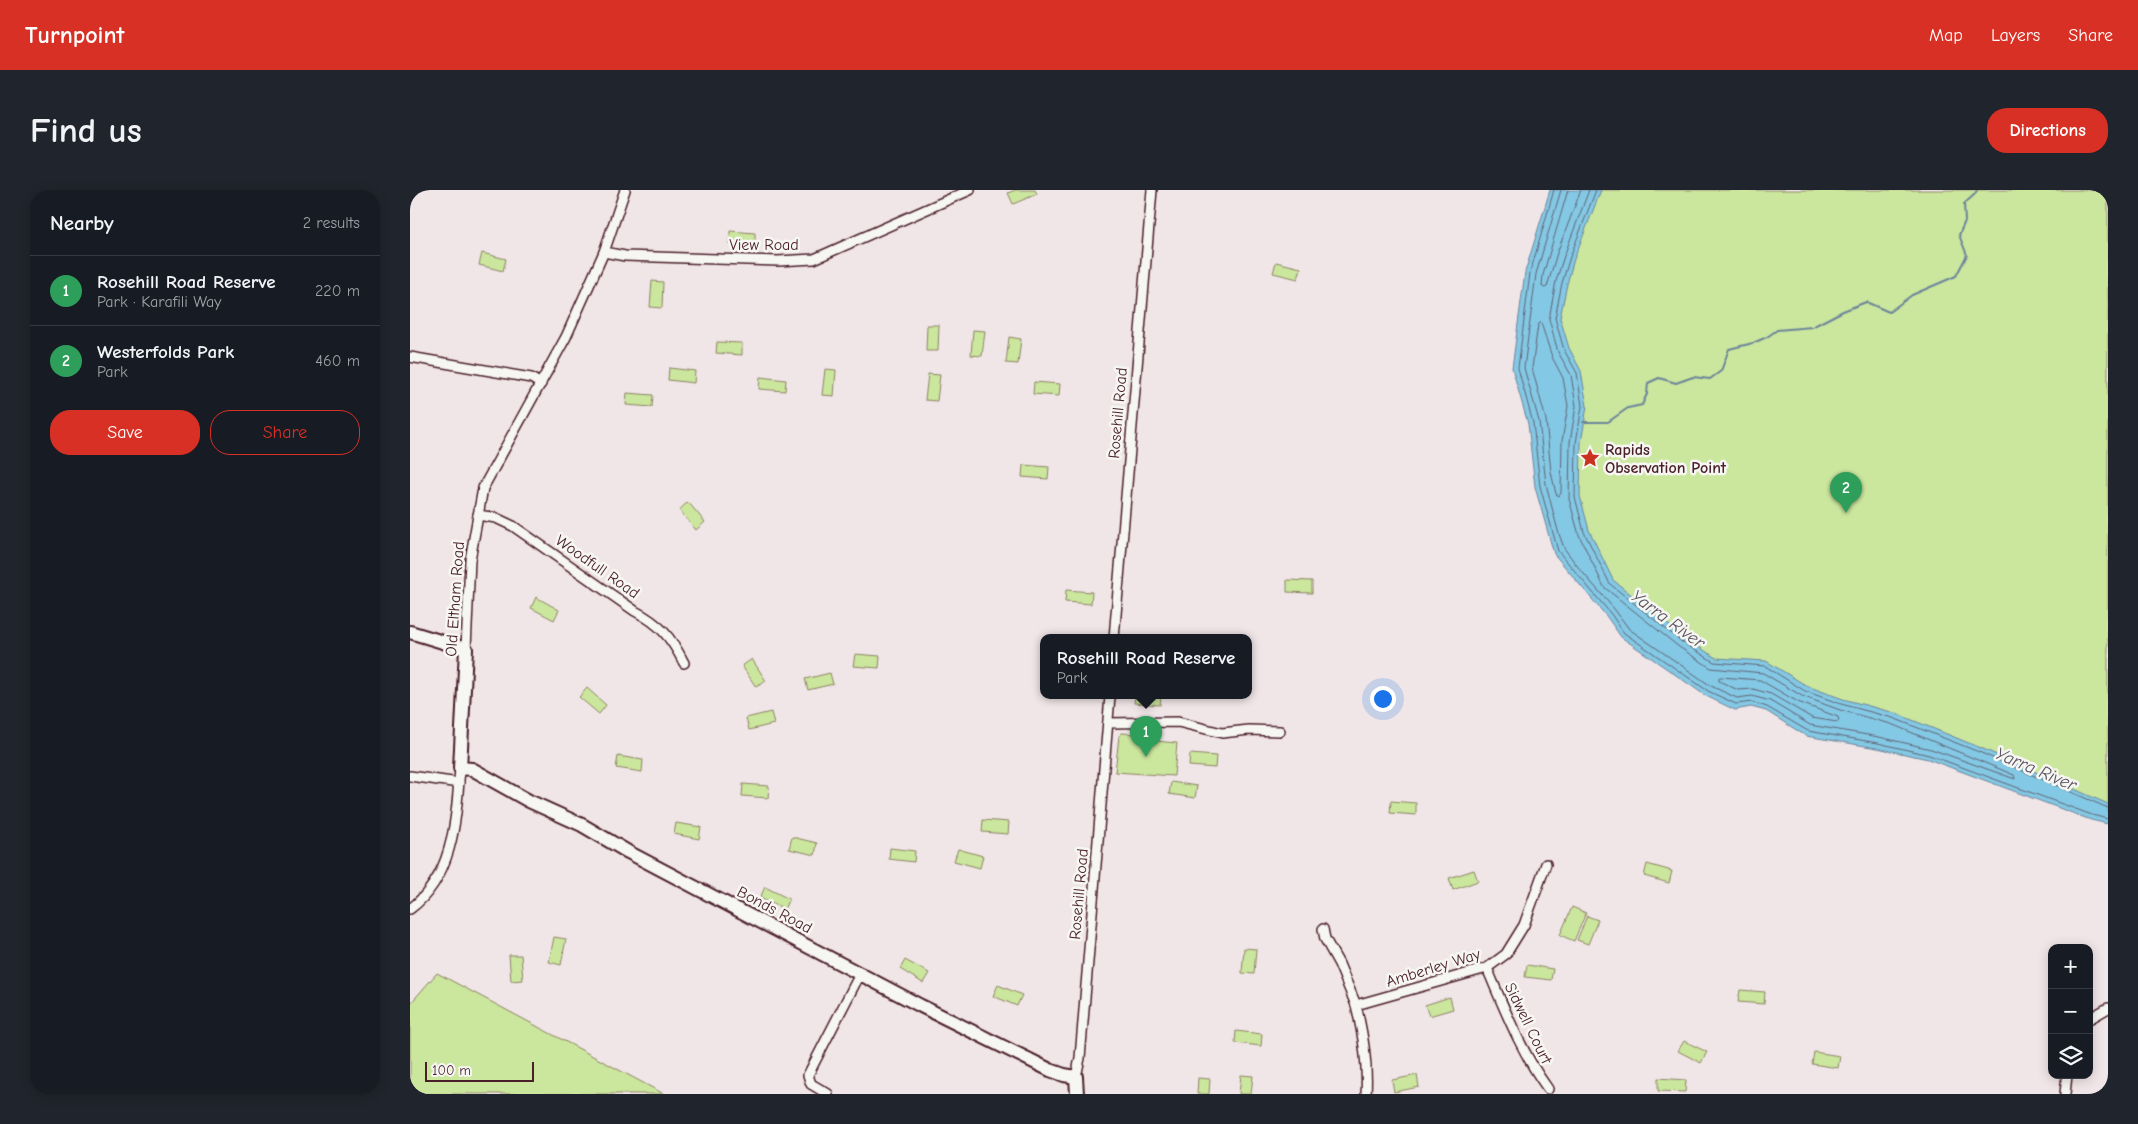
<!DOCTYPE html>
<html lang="en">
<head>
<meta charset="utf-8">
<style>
  :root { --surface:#171b24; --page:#20242c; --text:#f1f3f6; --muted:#9ea1a6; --line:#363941; --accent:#d93025 }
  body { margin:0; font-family:"Comic Neue",sans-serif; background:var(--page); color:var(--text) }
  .controls { position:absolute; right:15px; bottom:15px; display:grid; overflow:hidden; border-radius:10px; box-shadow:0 2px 12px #0003 }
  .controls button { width:45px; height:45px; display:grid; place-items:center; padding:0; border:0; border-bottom:1px solid var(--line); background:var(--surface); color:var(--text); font:25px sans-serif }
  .scale { position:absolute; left:15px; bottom:12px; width:109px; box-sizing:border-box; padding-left:5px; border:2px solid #4a1f2b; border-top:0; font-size:14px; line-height:18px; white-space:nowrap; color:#4a1f2b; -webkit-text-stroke:4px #f6f6f2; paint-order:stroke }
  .you { position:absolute; left:972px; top:508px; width:18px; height:18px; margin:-12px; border:4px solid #fff; border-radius:50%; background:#1a73e8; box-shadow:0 0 0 8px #1a73e833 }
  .badge { display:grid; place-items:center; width:32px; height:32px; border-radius:50%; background:var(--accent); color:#fff; font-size:16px; font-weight:700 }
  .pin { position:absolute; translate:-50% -41px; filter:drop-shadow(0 1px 2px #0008) }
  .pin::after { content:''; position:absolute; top:26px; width:18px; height:15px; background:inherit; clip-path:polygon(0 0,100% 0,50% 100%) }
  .popup { position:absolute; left:630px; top:444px; width:212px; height:65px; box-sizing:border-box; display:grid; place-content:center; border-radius:10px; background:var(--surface); filter:drop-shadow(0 1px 4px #0005); font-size:16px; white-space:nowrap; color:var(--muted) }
  .popup b { font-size:19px; color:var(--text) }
  .popup::after { content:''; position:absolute; left:50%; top:100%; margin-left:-10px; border:10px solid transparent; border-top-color:var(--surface) }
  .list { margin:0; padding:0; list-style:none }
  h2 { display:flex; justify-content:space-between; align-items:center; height:65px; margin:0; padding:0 20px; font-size:21px }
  h2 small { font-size:16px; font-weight:400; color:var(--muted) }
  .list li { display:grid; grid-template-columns:32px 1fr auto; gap:15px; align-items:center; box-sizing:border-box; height:70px; padding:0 20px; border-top:1px solid var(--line) }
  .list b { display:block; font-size:19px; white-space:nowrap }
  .list p { margin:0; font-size:16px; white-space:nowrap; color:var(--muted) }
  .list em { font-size:16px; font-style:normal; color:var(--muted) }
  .actions { display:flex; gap:10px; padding:15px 20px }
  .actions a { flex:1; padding:11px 0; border:1px solid var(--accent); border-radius:20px; text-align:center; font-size:18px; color:var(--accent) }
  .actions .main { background:var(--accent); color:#fff }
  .icon { flex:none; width:28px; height:28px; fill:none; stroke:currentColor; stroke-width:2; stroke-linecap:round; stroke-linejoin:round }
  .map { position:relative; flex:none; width:1698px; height:904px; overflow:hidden; border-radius:20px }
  header { display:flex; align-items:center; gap:30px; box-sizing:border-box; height:70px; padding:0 25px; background:var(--accent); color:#fff }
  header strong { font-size:24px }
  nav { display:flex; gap:28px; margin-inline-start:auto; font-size:18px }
  .intro { display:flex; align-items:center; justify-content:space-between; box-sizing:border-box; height:120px; padding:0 30px }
  h1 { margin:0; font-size:35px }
  .button { padding:12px 22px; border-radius:20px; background:var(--accent); color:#fff; font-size:18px; font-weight:700 }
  main { display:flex; gap:30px; padding:0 30px }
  aside { flex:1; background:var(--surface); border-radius:20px; box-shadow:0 2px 12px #0003 }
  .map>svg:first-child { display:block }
  .green { fill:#cbe69d; stroke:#8a8264 }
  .water { fill:#83c8e4; stroke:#6c849a }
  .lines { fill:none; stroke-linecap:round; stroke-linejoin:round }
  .shore { stroke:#616375; stroke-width:1 }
  .stream { stroke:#6c849a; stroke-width:2 }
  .street-casing { stroke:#4a1f2b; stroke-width:12 }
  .secondary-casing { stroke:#4a1f2b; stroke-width:16 }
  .street { stroke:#f6f6f2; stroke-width:9 }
  .secondary { stroke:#f6f6f2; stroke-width:12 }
  .labels { text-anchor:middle; stroke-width:5; stroke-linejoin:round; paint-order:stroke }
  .street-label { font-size:16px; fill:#4a1f2b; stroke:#f6f6f2 }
  .poi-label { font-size:16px; font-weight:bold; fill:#4a1f2b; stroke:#f6f6f2; text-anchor:start }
  .water-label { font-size:18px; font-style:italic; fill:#5b5262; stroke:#f6f6f2 }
</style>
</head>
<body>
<header>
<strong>Turnpoint</strong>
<nav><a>Map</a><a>Layers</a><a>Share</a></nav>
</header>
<div class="intro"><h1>Find us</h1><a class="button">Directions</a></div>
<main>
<aside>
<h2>Nearby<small>2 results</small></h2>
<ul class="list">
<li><span class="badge" style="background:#2e9e5b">1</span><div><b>Rosehill Road Reserve</b><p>Park · Karafili Way</p></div><em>220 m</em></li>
<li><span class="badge" style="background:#2e9e5b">2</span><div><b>Westerfolds Park</b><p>Park</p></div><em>460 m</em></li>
</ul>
<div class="actions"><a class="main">Save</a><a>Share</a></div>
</aside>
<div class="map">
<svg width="1698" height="904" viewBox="0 0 1698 904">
  <rect width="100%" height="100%" fill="#f1e6e7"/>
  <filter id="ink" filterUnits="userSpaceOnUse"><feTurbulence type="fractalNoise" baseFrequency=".02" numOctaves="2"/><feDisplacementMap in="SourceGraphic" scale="10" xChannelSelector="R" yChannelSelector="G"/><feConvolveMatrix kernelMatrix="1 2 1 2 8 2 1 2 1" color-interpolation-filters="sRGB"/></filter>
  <g filter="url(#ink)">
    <!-- green -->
    <g class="green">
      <polygon points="605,0 625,0 627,4 603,14 598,3"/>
      <polygon points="1177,0 1698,0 1698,617 1311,480 1231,432 1173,358 1150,152 1147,94"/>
      <polygon points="320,41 345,43 345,55 319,54"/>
      <polygon points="72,63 96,69 93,81 69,75"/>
      <polygon points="866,72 891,78 888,89 863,83"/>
      <polygon points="242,91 253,92 252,118 240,117"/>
      <polygon points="517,135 529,135 528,161 516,161"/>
      <polygon points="563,140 575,141 572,166 561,165"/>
      <polygon points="599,147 611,149 608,174 596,173"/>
      <polygon points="307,152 332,153 332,165 306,163"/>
      <polygon points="259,178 285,181 284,193 258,190"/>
      <polygon points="415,179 426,180 424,206 412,205"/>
      <polygon points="518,184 530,185 527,211 515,210"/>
      <polygon points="350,187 376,190 375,201 349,199"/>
      <polygon points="624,192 650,194 649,206 623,204"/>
      <polygon points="217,203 243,205 242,217 216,215"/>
      <polygon points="613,275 639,277 638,289 612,287"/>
      <polygon points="278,312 295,332 286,340 269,320"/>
      <polygon points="877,390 902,391 902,403 877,402"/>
      <polygon points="656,400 682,402 681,414 655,412"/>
      <polygon points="126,407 149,420 144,430 121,418"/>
      <polygon points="445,464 470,466 469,478 443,476"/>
      <polygon points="342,469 356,491 346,497 332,476"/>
      <polygon points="420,483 423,494 398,500 395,489"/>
      <polygon points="177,498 196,515 189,524 169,507"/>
      <polygon points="725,506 751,506 750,515 724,513"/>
      <polygon points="361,522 364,534 339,540 336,528"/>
      <polygon points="712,543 740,545 745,551 767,553 764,586 705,582 709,546"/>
      <polygon points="780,564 806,566 805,578 779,576"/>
      <polygon points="208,566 233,570 232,582 206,578"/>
      <polygon points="761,592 787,596 785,608 759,604"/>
      <polygon points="333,594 359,596 358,608 332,606"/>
      <polygon points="981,611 1006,613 1006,625 980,623"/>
      <polygon points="573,630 599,632 598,644 572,642"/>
      <polygon points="266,633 291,637 289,649 264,644"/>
      <polygon points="382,647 407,653 405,665 379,659"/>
      <polygon points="480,658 505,661 504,672 479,669"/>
      <polygon points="548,659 573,666 570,678 544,671"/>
      <polygon points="1237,674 1262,681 1259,693 1234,686"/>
      <polygon points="1064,680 1068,691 1043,700 1039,688"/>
      <polygon points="355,697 379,709 374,719 350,708"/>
      <polygon points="1162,717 1176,723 1164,751 1150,745"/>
      <polygon points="1177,726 1188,730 1178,754 1167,750"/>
      <polygon points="144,747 156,749 151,775 139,772"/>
      <polygon points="834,758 846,759 844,784 832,783"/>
      <polygon points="99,765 111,765 113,790 101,791"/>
      <polygon points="495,770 519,783 513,793 490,779"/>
      <polygon points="1117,775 1143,779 1141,790 1115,787"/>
      <polygon points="27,783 254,904 0,904 0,814"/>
      <polygon points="588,795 612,805 607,816 583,806"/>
      <polygon points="1330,800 1355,802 1354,814 1328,812"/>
      <polygon points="1040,807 1043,819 1019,826 1015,815"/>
      <polygon points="826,841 852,844 851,856 825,853"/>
      <polygon points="1274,851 1297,862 1291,873 1268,861"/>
      <polygon points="1404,862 1430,866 1428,878 1402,874"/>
      <polygon points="831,885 843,886 841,904 829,904"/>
      <polygon points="1007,885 1009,897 984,902 982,890"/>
      <polygon points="788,888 800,889 799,904 787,904"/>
      <polygon points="1248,888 1276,890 1275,902 1248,901"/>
    </g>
    <!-- water -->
    <polygon class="water" points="1140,0 1191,0 1164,69 1157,94 1150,128 1159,158 1171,181 1177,216 1171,253 1170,306 1179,340 1203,390 1275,448 1306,468 1356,471 1397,496 1433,509 1485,523 1571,558 1698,614 1698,634 1681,630 1518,569 1467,558 1396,546 1356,521 1341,517 1325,520 1296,506 1211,447 1197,427 1144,364 1125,297 1118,234 1102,178 1115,82"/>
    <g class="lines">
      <!-- shore -->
      <g class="shore">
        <polyline points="1144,0 1120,83 1108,178 1123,233 1130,296 1148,361 1201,424 1214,443 1298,501 1326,514 1342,512 1357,517 1398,541 1468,553 1519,565 1682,625 1698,629"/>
        <polyline points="1151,0 1126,84 1114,178 1129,231 1136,294 1148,341 1154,358 1168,377 1205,420 1219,439 1301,496 1327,508 1342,506 1360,511 1400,535 1469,547 1521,559 1605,589 1604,585 1481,534 1430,520 1392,506 1353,483 1301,478 1269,457 1194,397 1169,345 1159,309 1160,252 1166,216 1161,185 1148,162 1139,129 1146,91 1154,66 1179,0"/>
        <polyline points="1158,0 1133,85 1132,96 1134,98 1137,97 1147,63 1171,0"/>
        <polyline points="1186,0 1160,67 1152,93 1145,128 1154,160 1167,183 1172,216 1166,253 1165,307 1174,342 1200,394 1272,452 1304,472 1355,476 1395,501 1431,514 1483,528 1569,562 1698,618"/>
        <polygon points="1131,133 1142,167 1153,188 1158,216 1152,251 1151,303 1149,306 1146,304 1141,282 1136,230 1122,178 1128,135"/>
        <polygon points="1311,487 1350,490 1388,512 1428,527 1429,531 1427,532 1402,528 1361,504 1343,499 1328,500 1309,491 1309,488"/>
      </g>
      <!-- stream -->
      <polyline class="stream" points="1173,232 1198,232 1218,218 1232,215 1237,204 1238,193 1249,188 1266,193 1283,187 1300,189 1311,181 1319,159 1343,153 1357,147 1367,140 1402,137 1433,121 1456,112 1479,122 1502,105 1546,86 1557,65 1549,45 1555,31 1554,14 1565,4 1567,0"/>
      <defs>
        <g id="street">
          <polyline points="194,62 215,66 368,71 404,69 560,0"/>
          <polyline points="0,167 121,188 131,194"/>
          <path d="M68,325l18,3 17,8 122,85c25,13 36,26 49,52"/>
          <polyline points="704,448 742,0"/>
          <polyline points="56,459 60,370 73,298 156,147 194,62 215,0"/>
          <polyline points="698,533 768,532 812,543 839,540 870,541"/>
          <polyline points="0,586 49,593"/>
          <path d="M0,719c44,-33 46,-90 50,-141"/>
          <polyline points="913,739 915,749 929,774 946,815"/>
          <path d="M1077,778c18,42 34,84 61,121"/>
          <polyline points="1679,829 1698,818"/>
          <polyline points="666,887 670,868 700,506"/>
          <polyline points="418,904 401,894 398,885 450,784"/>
          <path d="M956,904c2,-31 -3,-59 -10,-89l131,-37 19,-14 18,-29 22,-61"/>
          <polyline points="1655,904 1657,885"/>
        </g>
        <polyline id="secondary" points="0,442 56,459 50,578 62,579 71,584 119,611 172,635 218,662 511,816 640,880 654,885 666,887 667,904"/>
      </defs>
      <!-- street casing -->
      <use href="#street" class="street-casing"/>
      <!-- secondary casing -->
      <use href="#secondary" class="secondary-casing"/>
      <!-- street -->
      <use href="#street" class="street"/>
      <!-- secondary -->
      <use href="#secondary" class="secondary"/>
    </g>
  </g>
  <!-- icons -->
  <defs>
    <symbol id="sight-bare" viewBox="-9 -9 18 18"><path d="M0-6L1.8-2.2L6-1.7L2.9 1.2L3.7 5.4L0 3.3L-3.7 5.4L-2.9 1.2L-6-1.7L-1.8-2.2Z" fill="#c8321e" stroke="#f6f6f2" stroke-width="2.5" paint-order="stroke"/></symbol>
  </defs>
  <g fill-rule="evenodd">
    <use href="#sight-bare" x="1166" y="254" width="28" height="28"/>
  </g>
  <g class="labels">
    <!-- street labels -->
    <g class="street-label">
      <text x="354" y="60">View Road</text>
      <text transform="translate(707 223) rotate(-85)" y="6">Rosehill Road</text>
      <text transform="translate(188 376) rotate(35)" y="6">Woodfull Road</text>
      <text transform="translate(44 409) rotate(-86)" y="6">Old Eltham Road</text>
      <text transform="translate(668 704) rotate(-85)" y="6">Rosehill Road</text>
      <text transform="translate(365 719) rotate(28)" y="6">Bonds Road</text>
      <text transform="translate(1023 777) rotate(-17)" y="6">Amberley Way</text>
      <text transform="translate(1119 833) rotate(64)" y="6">Sidwell Court</text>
    </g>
    <!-- poi labels -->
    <g class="poi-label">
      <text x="1195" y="265">Rapids<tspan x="1195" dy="18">Observation Point</tspan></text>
    </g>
    <!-- water labels -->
    <g class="water-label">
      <text transform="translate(1258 429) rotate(36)" y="6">Yarra River</text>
      <text transform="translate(1626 579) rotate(23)" y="6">Yarra River</text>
    </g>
  </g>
</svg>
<div class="controls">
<button>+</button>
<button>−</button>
<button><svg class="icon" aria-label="layers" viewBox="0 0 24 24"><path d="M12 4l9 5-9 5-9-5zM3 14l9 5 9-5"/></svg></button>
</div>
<div class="scale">100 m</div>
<div class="you"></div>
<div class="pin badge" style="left:736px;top:567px;background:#2e9e5b">1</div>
<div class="popup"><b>Rosehill Road Reserve</b>Park</div>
<div class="pin badge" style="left:1436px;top:323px;background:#2e9e5b">2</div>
</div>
</main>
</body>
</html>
